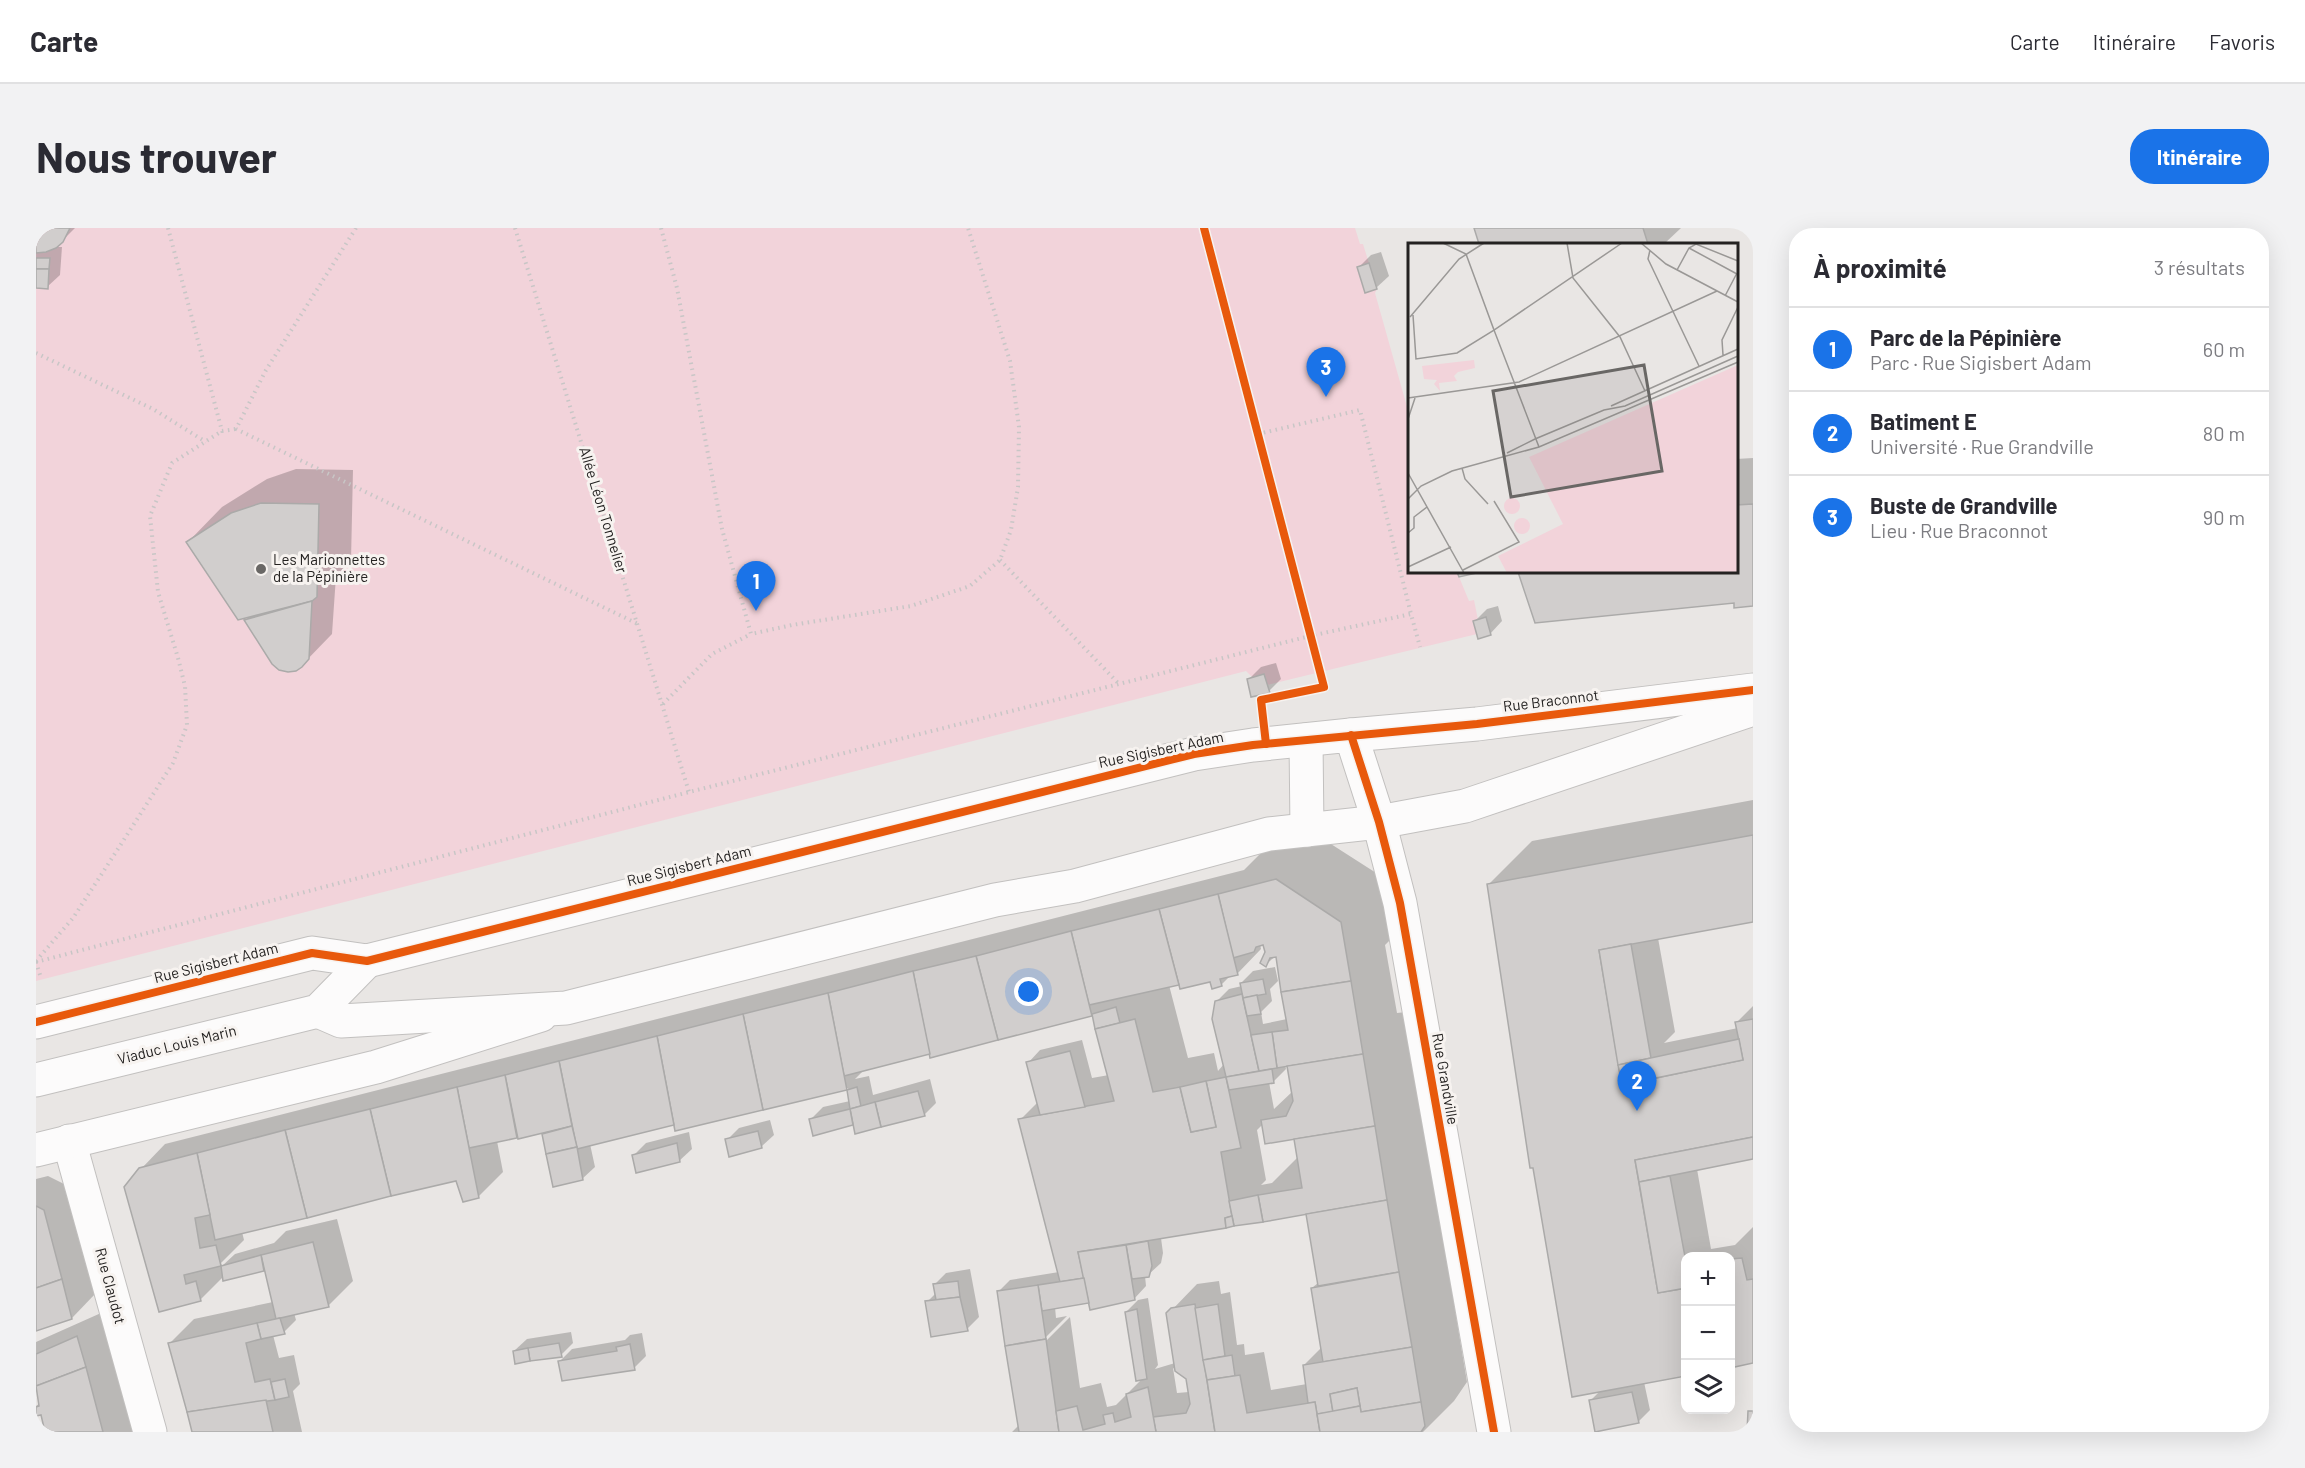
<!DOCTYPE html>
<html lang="fr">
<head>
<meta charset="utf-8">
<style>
  :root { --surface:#fff; --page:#f2f2f3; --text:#2b2b33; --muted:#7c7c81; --line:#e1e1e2; --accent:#1a73e8 }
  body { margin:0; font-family:Barlow,sans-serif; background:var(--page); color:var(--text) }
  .controls { position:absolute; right:18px; bottom:18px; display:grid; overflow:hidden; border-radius:12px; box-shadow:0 6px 24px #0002 }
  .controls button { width:54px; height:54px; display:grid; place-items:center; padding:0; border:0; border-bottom:2px solid var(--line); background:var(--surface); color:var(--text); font:30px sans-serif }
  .you { position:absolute; left:993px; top:764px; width:21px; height:21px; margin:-15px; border:4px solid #fff; border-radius:50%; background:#1a73e8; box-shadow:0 0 0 9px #1a73e833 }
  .badge { display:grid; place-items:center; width:39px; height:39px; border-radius:50%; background:var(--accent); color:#fff; font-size:20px; font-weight:700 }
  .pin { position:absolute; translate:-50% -50px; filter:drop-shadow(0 2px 3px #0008) }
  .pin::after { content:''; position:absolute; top:32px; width:21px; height:18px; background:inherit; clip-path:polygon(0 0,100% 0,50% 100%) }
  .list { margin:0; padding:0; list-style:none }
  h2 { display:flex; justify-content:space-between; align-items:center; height:78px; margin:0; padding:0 24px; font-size:26px }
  h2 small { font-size:20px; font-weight:400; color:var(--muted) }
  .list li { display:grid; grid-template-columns:39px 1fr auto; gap:18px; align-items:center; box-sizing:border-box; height:84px; padding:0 24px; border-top:2px solid var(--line) }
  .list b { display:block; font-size:22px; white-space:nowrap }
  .list p { margin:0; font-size:20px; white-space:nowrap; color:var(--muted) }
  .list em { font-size:20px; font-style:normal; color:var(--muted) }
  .icon { flex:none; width:33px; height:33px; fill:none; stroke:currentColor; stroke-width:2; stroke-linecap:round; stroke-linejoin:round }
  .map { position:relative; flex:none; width:1717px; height:1204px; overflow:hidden; border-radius:24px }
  header { display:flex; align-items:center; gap:36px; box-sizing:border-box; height:84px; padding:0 30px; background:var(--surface); border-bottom:2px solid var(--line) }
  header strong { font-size:28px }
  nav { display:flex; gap:33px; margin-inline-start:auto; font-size:21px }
  .intro { display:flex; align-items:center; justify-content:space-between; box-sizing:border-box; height:144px; padding:0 36px }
  h1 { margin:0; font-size:42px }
  .button { padding:15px 27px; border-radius:24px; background:var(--accent); color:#fff; font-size:21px; font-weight:700 }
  main { display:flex; gap:36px; padding:0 36px }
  aside { flex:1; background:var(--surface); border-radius:24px; box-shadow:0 6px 24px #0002 }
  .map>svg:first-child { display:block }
  .green { fill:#f2d3da }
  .shadow { fill:#0003; fill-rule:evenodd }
  .building { fill:#d1cecd; stroke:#abaaa9; stroke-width:1.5 }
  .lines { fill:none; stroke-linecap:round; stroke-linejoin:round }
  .minor-casing { stroke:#c2c0bf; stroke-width:35 }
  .secondary-casing { stroke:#c2c0bf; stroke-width:35 }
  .path { stroke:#c8c6c6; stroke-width:4; stroke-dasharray:1.5 4.5; stroke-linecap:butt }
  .minor { stroke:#fcfbfb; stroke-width:33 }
  .secondary { stroke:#fcfbfb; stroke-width:33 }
  .cycleway-casing { stroke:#f7f3f0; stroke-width:11 }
  .cycleway { stroke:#e8590c; stroke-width:8 }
  .poi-dot { fill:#696765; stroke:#f7f3f0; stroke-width:2 }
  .labels { text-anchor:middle; stroke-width:6; stroke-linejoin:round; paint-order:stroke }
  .street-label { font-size:15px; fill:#242221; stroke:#f7f3f0 }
  .poi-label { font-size:15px; fill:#242221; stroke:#f7f3f0; text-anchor:start }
  .inset-road { fill:none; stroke:#9a9896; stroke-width:1.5 }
  .view { fill:#696765; fill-opacity:0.15; stroke:#696765; stroke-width:3 }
  .inset-edge { fill:none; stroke:#242221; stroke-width:3 }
</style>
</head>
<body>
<header>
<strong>Carte</strong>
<nav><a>Carte</a><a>Itinéraire</a><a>Favoris</a></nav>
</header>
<div class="intro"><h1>Nous trouver</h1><a class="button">Itinéraire</a></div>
<main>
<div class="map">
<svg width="1717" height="1204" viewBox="0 0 1717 1204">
  <rect width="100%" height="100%" fill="#e9e6e4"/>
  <!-- green -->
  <polygon class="green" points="0,0 1319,0 1324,16 1327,16 1341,61 1339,65 1373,186 1374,344 1421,344 1433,373 1438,372 1442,392 1437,393 1441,406 1231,457 1234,465 1215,469 1211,451 1216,449 1210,443 0,753"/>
  <!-- shadow -->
  <g class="shadow">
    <polygon points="0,0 39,0 20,19 26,19 24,47 11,59 0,58"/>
    <polygon points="1439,0 1645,0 1628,16 1444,16"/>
    <polygon points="1345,24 1353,48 1340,60 1323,39 1335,27"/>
    <polygon points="1717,230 1717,376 1699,373 1500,393 1483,344 1700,344 1700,231"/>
    <polygon points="260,241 317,242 315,333 300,348 296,406 265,438 210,392 214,388 152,314 186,279 231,251"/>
    <polygon points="1462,378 1466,393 1454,406 1439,393 1451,381"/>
    <polygon points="1240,435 1245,451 1233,463 1213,451 1225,439"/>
    <polygon points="1717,572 1717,692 1622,710 1639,804 1628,815 1702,800 1701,794 1717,778 1717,930 1661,941 1675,1021 1699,1017 1717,999 1717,1134 1694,1138 1694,1028 1650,1028 1650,1146 1608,1154 1614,1182 1602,1194 1554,1173 1565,1162 1453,656 1496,613"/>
    <path d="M1284,609l64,41 10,58 -9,9 12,68 9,-1 61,370 -13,19 -31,31h-411l8,-8 -22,-132 12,-12 49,-8 -39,-152 18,-18 -10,-39 12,-13 42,-10 10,38 17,-3 -16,-61 -161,42 -1,-4 -66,17 -10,10 14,-3 4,19 57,-16 6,24 -12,12 -70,8 -40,11 -3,-15 12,-12 27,-6 -2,-13 -172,41 -1,-6 -85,21 5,23 -13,12 -38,-45 4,-4 -51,11 6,31 -24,24 -15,4 -7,-21 -215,53 2,8 -23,23 1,3 13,-12 39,-11 12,-12 51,-12 16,62 -24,24 -35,8 2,7 -12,12 -11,3 6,23 15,-3 6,29 -7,7 9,41h-109l-24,-88 25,-25 79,-17 -8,-35 -41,9 -24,24 -40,11 -19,-142 24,-25 1079,-274 19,-19zM1228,714l3,11 -2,12 12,-10 10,64 -24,5 -2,-12 11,-11 -2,-12 8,-8 -3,-14 -22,4 -12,12 1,3 -13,3 -13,13 8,62 -6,7 -4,-18 -26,5 -19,-73 42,-5 10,5 10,-10 6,-1 24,-25 -1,-5zM1249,837l4,2 4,24 -19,18 -5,-27 5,-1 12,-12zM1227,896l32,14 3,19 -26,26 -11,2 5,-5 -9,-50zM1272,984l11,70 -7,6 10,59 -18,18 3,19 -36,6 -7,-38 -19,3 -1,-11 -7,1 -7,-53 -9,2 -2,-13 -22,3 -29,30 7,49 -20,6 3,-4 -10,-67 -10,2 -12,12 17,66 -27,27 -9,2 -6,-24 -21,5 -10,-71 -26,26v-4l23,-23 -11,2 -1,-11 35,-6 44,-2 12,-13 -1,-10 3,-1 13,-12 2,-10 -2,-15zM1137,1140l15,10 1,14 -12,1z"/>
    <polygon points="734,892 738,907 725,919 691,912 703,900"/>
    <polygon points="653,904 656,921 643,933 598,927 610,915"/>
    <polygon points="12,948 32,958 60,1065 36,1090 0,1102 0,951"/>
    <polygon points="934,1041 943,1089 931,1101 891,1074 900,1065 898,1057 910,1045"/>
    <polygon points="65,1085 97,1204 0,1204 0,1200 9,1197 6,1185 0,1186 0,1178 4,1175 0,1160 0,1114"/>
    <polygon points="535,1104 537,1115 525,1127 478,1123 491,1111"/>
    <polygon points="606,1105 610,1128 598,1140 524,1133 536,1121 589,1112 594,1107"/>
  </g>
  <!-- building -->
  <g class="building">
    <polygon points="0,0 34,0 27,14 20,20 10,24 0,25"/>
    <polygon points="1438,0 1607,0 1612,16 1443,16"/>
    <polygon points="0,30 14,30 13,41 0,41"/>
    <polygon points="1333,35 1341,61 1329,65 1321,39"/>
    <polygon points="0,41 13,41 12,61 0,60"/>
    <polygon points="225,275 283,276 281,369 276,373 202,392 150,314 195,285"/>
    <polygon points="1717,276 1717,378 1698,380 1698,375 1499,395 1482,344 1700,344 1700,277"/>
    <polygon points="1421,344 1445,344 1423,349"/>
    <polygon points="276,373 273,431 266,439 260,443 252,444 243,442 236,436 208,392"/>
    <polygon points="1450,389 1455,407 1442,411 1437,393"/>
    <polygon points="1228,446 1234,465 1215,469 1211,451"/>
    <polygon points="1717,607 1717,694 1563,722 1586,857 1707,832 1699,794 1717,791 1717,909 1599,932 1622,1065 1650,1060 1650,1148 1536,1169 1497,940 1494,940 1451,656"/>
    <polygon points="1240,651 1305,694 1315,753 1245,764 1240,729 1234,730 1230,739 1224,735 1229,724 1227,717 1220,719 1218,724 1197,730 1182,666"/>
    <polygon points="1182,666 1202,747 1184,751 1186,758 1176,761 1174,754 1144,761 1123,681"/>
    <polygon points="1123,681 1143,757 1053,777 1035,703"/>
    <polygon points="1035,703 1056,788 962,812 940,728"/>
    <polygon points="1595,716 1615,830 1582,837 1563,722"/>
    <polygon points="940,728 962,812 894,830 877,743"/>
    <polygon points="877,743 894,826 808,848 792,765"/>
    <polygon points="1227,751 1230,766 1207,770 1204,755"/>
    <polygon points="1315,753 1327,826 1241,840 1236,804 1252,802 1245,764"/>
    <polygon points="792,765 811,862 727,882 707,786"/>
    <polygon points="1206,766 1223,843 1190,849 1176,791 1179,773"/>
    <polygon points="1221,767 1225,786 1211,788 1207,770"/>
    <polygon points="1080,779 1084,795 1059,801 1056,786"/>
    <polygon points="707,786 727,882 639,903 621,808"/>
    <polygon points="1099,791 1117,864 1144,859 1155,904 1180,899 1170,853 1190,849 1205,920 1185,924 1196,988 1189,990 1190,1000 1042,1024 1048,1050 1024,1054 982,891 1078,873 1059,801"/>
    <polygon points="1236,804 1241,840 1223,843 1215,807"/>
    <polygon points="621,808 638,897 541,921 523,833"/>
    <polygon points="1703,811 1707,832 1586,857 1582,837"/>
    <polygon points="1034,823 1049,879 1004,887 990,834"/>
    <polygon points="1327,826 1339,898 1229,916 1225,892 1250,888 1257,873 1251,838"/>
    <polygon points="523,833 536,898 482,911 469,847"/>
    <polygon points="1236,841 1238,855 1193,862 1190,849"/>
    <polygon points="469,847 481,910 433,920 421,859"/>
    <polygon points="1170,853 1180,899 1155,904 1144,859"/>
    <polygon points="421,859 443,970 427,974 420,953 355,968 334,881"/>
    <polygon points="821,859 825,878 814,881 811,862"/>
    <polygon points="882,863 889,888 845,899 839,874"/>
    <polygon points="839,874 845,899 819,906 814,881"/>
    <polygon points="334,881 355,968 271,990 249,902"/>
    <polygon points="814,881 817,897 777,908 773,891"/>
    <polygon points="536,898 541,919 510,926 506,906"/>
    <polygon points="1339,898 1351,972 1227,994 1222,967 1266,960 1258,911"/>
    <polygon points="249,902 271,990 179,1012 161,925"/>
    <polygon points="722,903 726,920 693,929 689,911"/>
    <polygon points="1717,909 1717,931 1603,954 1599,932"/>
    <polygon points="641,915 644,934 600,945 596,927"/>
    <polygon points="541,919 547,952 517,959 510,926"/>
    <polygon points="161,925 174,987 159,990 164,1020 180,1017 185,1038 148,1047 150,1056 160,1053 165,1073 123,1084 88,959 103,940"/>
    <polygon points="1634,948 1650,1034 1650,1060 1622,1065 1603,954"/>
    <polygon points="1222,967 1227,994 1198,998 1193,973"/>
    <polygon points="1351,972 1363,1044 1282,1058 1270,986"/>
    <polygon points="0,978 8,982 26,1051 0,1060"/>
    <polygon points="1196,988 1198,998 1190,1000 1189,990"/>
    <polygon points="1112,1013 1116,1038 1113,1049 1096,1051 1090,1017"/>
    <polygon points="277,1014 293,1079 240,1091 225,1027"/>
    <polygon points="1090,1017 1099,1072 1054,1082 1042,1024"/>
    <polygon points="225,1027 228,1043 187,1053 185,1038"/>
    <polygon points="1706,1030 1711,1052 1717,1051 1717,1135 1694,1140 1694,1031"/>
    <polygon points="1363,1044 1376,1119 1287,1134 1275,1060"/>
    <polygon points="1048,1050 1053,1075 1006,1083 1002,1057"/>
    <polygon points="26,1051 36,1091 0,1103 0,1060"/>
    <polygon points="922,1053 924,1069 900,1072 897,1056"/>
    <polygon points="1002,1057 1010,1111 969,1118 961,1063"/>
    <polygon points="924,1069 932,1103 895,1109 889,1073"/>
    <polygon points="1159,1076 1179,1204 1120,1204 1117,1189 1150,1185 1154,1176 1150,1151 1139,1143 1130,1085 1135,1080"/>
    <polygon points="1182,1076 1189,1128 1167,1132 1159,1080"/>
    <polygon points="1101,1081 1111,1151 1100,1153 1089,1084"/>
    <polygon points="244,1090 249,1106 225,1111 221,1095"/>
    <polygon points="221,1095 225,1111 210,1115 219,1154 234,1151 239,1172 151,1184 132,1115"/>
    <polygon points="41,1108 50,1139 0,1158 0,1126"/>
    <polygon points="1010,1111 1023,1204 983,1204 969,1118"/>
    <polygon points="523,1115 526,1129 494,1133 492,1120"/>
    <polygon points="594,1116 599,1142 526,1153 522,1133 581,1123 580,1119"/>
    <polygon points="1376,1119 1385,1174 1325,1184 1321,1160 1294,1166 1297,1184 1281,1186 1279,1174 1272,1175 1267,1137"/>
    <polygon points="492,1120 494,1133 479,1136 477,1123"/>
    <polygon points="1196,1127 1199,1148 1171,1152 1167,1132"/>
    <polygon points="50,1139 67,1204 9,1204 5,1187 0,1188 0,1179 3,1178 0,1158"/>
    <polygon points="1204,1147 1211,1185 1279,1174 1284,1204 1179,1204 1171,1152"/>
    <polygon points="249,1151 253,1169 239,1172 235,1154"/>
    <polygon points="1112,1159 1120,1204 1023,1204 1020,1183 1041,1178 1047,1202 1069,1196 1067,1187 1077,1185 1079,1194 1095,1189 1090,1166"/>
    <polygon points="1321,1160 1324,1178 1297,1184 1294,1166"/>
    <polygon points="1596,1164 1603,1195 1559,1204 1553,1172"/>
    <polygon points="230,1172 237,1204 156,1204 151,1184"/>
    <polygon points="1385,1174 1389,1198 1385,1204 1284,1204 1281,1186 1324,1178 1325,1184"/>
    <polygon points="1712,1183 1717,1183 1717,1204 1711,1204"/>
  </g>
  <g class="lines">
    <defs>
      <g id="minor">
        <polyline points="1315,507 1441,496 1717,462"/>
        <polyline points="1270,512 1271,602"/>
        <polyline points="1343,594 1429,578 1717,481"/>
        <polyline points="33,913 114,1204"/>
        <polyline points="0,922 340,839 505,787"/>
      </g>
      <g id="secondary">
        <polyline points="282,783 305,793 530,780 959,672 1039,658 1233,606 1343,594"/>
        <polyline points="0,794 276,725 331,733 1158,526 1217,517 1315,507 1343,594 1364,675 1458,1204"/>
        <polyline points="0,852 282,783 331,733"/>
      </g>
    </defs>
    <!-- minor casing -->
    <use href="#minor" class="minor-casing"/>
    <!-- secondary casing -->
    <use href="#secondary" class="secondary-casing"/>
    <!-- path -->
    <g class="path">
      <polyline points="132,0 186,203 200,201"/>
      <polyline points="320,0 230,142 200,201 602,396"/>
      <polyline points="479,0 653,564"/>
      <polyline points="625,0 641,60 686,301 715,406 756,397 875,378 934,358 964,332 975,302 982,259 983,199 974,133 932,0"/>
      <polyline points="0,125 117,181 170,214"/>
      <polyline points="1222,206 1324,182 1375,386"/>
      <polyline points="964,332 1084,457"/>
      <polyline points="627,476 676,426 715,406"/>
      <polyline points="0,733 37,690 80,624 137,535 151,497 149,458 142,430 122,364 114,288 136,235 186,203"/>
      <polyline points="0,734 653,564 1274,408 1375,386 1384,419"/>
      <polyline points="0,734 5,750"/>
    </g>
    <!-- minor -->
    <use href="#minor" class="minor"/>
    <!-- secondary -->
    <use href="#secondary" class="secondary"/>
    <defs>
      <g id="cycleway">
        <polyline points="1168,0 1288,459 1225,472 1230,516"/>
        <polyline points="1315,507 1343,594 1364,675 1458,1204"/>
        <polyline points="0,794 276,725 331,733 1158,526 1217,517 1441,496 1717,462"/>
      </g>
    </defs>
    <!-- cycleway casing -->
    <use href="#cycleway" class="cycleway-casing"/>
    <!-- cycleway -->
    <use href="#cycleway" class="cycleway"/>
  </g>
  <!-- markers -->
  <circle class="poi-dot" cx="225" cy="341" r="6"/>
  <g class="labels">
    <!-- street labels -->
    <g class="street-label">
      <text transform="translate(567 282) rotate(73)" y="5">Allée Léon Tonnelier</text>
      <text transform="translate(1515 473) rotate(-7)" y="5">Rue Braconnot</text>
      <text transform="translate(1125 522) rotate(-12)" y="5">Rue Sigisbert Adam</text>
      <text transform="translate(653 638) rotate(-14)" y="5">Rue Sigisbert Adam</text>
      <text transform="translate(180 735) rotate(-14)" y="5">Rue Sigisbert Adam</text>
      <text transform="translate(141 817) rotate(-14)" y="5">Viaduc Louis Marin</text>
      <text transform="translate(1409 851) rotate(80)" y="5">Rue Grandville</text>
      <text transform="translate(74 1058) rotate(75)" y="5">Rue Claudot</text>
    </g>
    <!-- poi labels -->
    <g class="poi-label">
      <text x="237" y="337">Les Marionnettes<tspan x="237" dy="17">de la Pépinière</tspan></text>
    </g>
  </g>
  <!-- overview -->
  <g transform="translate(1372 15)">
    <rect width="330" height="330" fill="#e9e6e4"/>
    <path d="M66,117l1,8 -17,4 -4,4 3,5 -18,2 1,8 -6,-7 3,-4 -13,-1 -2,-13zM330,122v208h-231l-9,-17 65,-32 -34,-67zM96 263a8 8 0 1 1 16 0a8 8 0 1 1-16 0ZM106 283a8 8 0 1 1 16 0a8 8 0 1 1-16 0Z" fill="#f2d3da"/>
    <path class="inset-road" d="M35,0l23,11 28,76 128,-87M159,0l6,35 47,59 25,54M233,0l25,21 72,38M281,5l48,26M242,7l-2,9 51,107M269,27l12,-22 7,-4 42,17M317,53l12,-23M5,72l3,44 41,-6 37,-23 45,117 199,-85M2,74l49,-58 25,-16M315,112l-1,-15 16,-33M0,155l111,-16 198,-91M203,163l127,-57M0,176l7,-21M127,196l69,-29 21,-4 113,-50M99,210l28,-14M54,225l3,11 23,25M0,230l56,100M0,256l13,-13 31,-15 87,-24M0,290l6,-5v-11l13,-10M0,324l43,-20M55,327l56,-28 -25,-41"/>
    <path class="view" d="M236,122l18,106 -151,26 -18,-106z"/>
    <rect width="330" height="330" class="inset-edge"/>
  </g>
</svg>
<div class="controls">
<button>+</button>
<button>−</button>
<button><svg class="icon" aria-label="layers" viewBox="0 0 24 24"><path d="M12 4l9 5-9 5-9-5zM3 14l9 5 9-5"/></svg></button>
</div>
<div class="you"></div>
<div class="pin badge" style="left:720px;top:383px">1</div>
<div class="pin badge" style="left:1601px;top:883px">2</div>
<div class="pin badge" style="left:1290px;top:169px">3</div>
</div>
<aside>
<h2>À proximité<small>3 résultats</small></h2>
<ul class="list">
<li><span class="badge">1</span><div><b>Parc de la Pépinière</b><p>Parc · Rue Sigisbert Adam</p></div><em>60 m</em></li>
<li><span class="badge">2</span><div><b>Batiment E</b><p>Université · Rue Grandville</p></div><em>80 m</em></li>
<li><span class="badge">3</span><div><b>Buste de Grandville</b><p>Lieu · Rue Braconnot</p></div><em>90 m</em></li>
</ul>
</aside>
</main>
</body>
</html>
